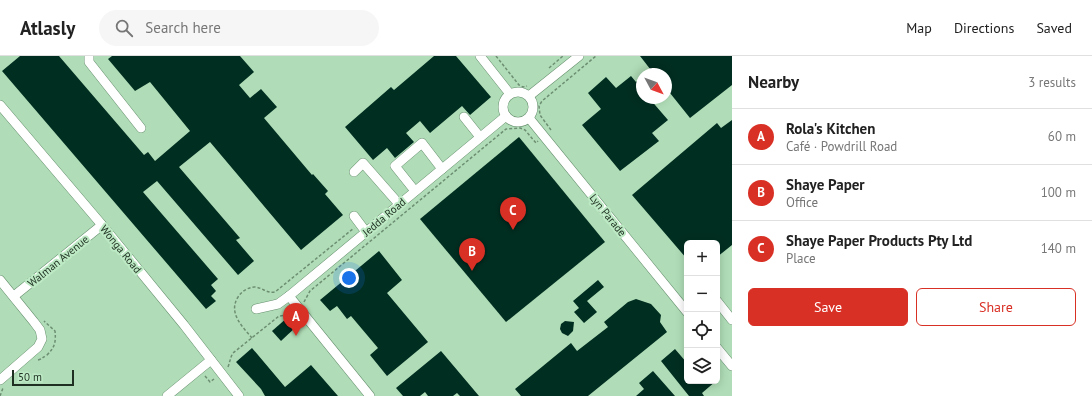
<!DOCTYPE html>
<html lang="en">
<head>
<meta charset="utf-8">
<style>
  :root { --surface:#fff; --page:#f6f6f6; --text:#222; --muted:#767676; --line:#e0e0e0; --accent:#d93025 }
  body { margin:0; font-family:"PT Sans",sans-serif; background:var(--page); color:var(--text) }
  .controls { position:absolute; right:12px; bottom:12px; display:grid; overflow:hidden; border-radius:6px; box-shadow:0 2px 10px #0003 }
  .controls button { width:36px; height:36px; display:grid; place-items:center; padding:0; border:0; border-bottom:1px solid var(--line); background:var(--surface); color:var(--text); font:20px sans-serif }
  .compass { position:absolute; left:636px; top:12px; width:36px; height:36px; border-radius:50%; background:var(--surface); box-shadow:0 2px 10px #0003; rotate:131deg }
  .scale { position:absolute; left:12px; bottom:10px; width:62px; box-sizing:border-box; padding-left:4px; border:2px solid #1f3022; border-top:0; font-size:11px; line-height:14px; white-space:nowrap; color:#1f3022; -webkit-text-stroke:3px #bdeac4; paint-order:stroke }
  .you { position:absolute; left:349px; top:222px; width:14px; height:14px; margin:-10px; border:3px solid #fff; border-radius:50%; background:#1a73e8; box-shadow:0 0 0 6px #1a73e833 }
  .badge { display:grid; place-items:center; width:26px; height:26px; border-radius:50%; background:var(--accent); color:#fff; font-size:13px; font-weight:700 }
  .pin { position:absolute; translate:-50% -33px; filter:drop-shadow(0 1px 2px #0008) }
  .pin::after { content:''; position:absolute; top:21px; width:14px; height:12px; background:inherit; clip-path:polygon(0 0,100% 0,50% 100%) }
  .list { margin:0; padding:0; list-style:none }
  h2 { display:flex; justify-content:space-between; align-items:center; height:52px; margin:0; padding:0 16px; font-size:17px }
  h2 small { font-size:13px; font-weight:400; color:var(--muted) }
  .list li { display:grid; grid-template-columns:26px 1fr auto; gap:12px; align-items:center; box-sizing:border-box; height:56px; padding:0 16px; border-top:1px solid var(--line) }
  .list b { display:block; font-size:15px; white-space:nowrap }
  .list p { margin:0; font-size:13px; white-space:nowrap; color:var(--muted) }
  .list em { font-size:13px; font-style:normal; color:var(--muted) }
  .actions { display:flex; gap:8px; padding:12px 16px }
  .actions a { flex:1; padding:9px 0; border:1px solid var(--accent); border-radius:6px; text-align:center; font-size:14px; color:var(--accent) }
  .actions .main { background:var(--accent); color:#fff }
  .icon { flex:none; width:22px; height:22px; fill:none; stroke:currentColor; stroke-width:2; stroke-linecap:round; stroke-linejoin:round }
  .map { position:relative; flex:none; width:732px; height:340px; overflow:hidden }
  header { display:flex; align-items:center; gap:24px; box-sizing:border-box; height:56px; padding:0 20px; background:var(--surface); border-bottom:1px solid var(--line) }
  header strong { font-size:19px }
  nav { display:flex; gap:22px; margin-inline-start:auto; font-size:14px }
  .search { width:280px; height:36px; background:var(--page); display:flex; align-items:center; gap:10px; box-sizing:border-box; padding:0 14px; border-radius:22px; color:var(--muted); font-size:15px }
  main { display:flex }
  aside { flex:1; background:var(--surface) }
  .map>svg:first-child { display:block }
  .building { fill:#002e21 }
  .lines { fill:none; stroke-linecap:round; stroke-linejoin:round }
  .minor-casing { stroke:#66906e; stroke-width:10 }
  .path { stroke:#6d8e73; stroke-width:1.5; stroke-dasharray:3 2; stroke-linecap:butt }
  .minor { stroke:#fff; stroke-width:9 }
  .labels { text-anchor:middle; stroke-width:4; stroke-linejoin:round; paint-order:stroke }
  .street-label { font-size:11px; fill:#1f3022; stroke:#bdeac4 }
</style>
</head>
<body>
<header>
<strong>Atlasly</strong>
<div class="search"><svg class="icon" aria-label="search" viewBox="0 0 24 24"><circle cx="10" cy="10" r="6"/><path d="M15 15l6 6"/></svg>Search here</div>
<nav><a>Map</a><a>Directions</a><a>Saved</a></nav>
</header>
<main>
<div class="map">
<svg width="732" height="340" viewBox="0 0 732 340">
  <rect width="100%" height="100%" fill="#b0ddb7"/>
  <!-- building -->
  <g class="building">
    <polygon points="20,0 59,0 144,99 148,96 155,105 190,75 150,26 135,35 108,3 112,0 240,0 254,16 239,29 250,42 261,33 277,51 264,62 312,119 313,118 328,135 325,138 343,159 301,194 210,86 179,111 240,182 236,184 254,205 238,219 157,125 143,136 218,223 211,229 216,235 211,240 216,245 206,253 2,15"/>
    <polygon points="434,0 456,0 491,41 470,59 462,50 430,77 420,65 406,77 414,86 395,102 387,92 373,104 345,71 391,31 394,34"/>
    <polygon points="640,0 732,0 732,29 690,62 666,32 666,18 654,18"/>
    <polygon points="631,20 636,26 639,23 642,27 642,42 649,42 668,64 652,77 659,85 620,115 582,69 601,53 588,37 606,21 616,32"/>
    <polygon points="732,64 732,189 717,201 717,187 687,187 687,203 632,139 717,67 721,72"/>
    <polygon points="519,81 605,186 506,266 420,163"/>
    <polygon points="379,195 402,224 387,237 428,286 387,320 370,299 378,292 351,260 347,263 337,250 330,255 320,244"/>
    <polygon points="598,224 604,231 587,245 597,256 584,267 574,256 579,252 573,245"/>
    <polygon points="636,243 651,248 661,259 660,266 667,276 588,340 521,340 515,333 571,287 577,295 608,271 604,266 628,246"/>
    <polygon points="288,261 297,270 281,285 272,275"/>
    <polygon points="565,265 574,266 573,275 568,280 562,277 560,273 561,268"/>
    <polygon points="252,292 285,331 311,309 338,340 265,340 261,333 236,306"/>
    <polygon points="675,293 687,307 687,325 716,325 702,337 704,340 689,340 661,305"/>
    <polygon points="441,295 479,340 460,340 457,337 453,340 428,340 425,336 420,340 403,340 396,332"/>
    <polygon points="653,315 675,340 636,340 644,333 639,327"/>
  </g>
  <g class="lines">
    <defs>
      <g id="minor">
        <polyline points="89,0 89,6 141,72"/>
        <polyline points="480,0 510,38"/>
        <circle cx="518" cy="51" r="15"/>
        <polyline points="529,40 579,0"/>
        <polyline points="0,49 102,169 184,269 239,340"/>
        <polyline points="464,61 480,81"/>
        <polyline points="529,62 687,256"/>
        <polyline points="354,116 363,107 399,148"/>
        <polyline points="415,135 395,110 422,87 442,113"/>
        <polyline points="354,160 366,176"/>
        <polyline points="0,224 34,266 40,274 42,283 38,291 0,324"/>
        <polyline points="14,240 102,169"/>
        <polyline points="289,240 370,340"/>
        <polyline points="717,245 732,264"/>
        <polyline points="256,253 278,248 289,240 506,60"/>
        <polyline points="717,292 732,310"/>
        <polyline points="167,340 211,304"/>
      </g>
    </defs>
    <!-- minor casing -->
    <use href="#minor" class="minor-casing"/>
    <!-- path -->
    <g class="path">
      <polyline points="496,0 519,29 523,31 527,30"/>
      <polyline points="549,12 563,0"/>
      <polyline points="551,74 540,59 539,50 542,45 596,0"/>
      <polyline points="304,246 310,235 506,73 520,72 525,74 536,87 538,85"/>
      <path d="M252,282c-10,-12 -24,-25 -14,-41 4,-6 9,-9 16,-10 8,0 13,7 21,5l79,-64"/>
      <path d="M38,304c4,-1 5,-3 9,-5 8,-8 9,-13 8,-24l-11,-10"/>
      <path d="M228,311c2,-5 2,-9 5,-14l46,-37 9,-1 3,-3"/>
      <polyline points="205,320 210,326 214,323"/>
      <polyline points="0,340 3,332"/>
    </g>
    <!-- minor -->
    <use href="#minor" class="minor"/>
  </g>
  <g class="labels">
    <!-- street labels -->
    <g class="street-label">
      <text transform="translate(608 159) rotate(51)" y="4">Lyn Parade</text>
      <text transform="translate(384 161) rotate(-40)" y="4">Jedda Road</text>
      <text transform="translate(121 193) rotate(51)" y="4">Wonga Road</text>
      <text transform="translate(58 205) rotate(-39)" y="4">Walman Avenue</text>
    </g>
  </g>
</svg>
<div class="controls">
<button>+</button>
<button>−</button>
<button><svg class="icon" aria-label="locate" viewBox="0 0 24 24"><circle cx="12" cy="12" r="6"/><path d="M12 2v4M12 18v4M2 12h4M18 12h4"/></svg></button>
<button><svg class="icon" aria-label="layers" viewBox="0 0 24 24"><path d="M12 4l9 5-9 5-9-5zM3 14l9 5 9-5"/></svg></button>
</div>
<svg class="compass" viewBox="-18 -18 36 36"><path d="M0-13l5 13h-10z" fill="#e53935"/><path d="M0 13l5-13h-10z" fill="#767676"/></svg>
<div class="scale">50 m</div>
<div class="you"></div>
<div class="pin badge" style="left:296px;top:280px">A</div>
<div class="pin badge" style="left:472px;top:215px">B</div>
<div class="pin badge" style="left:513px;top:174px">C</div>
</div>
<aside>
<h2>Nearby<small>3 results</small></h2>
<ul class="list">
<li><span class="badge">A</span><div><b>Rola's Kitchen</b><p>Café · Powdrill Road</p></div><em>60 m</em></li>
<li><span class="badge">B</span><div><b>Shaye Paper</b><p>Office</p></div><em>100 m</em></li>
<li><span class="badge">C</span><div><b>Shaye Paper Products Pty Ltd</b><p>Place</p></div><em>140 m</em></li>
</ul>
<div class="actions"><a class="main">Save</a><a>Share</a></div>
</aside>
</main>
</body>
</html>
